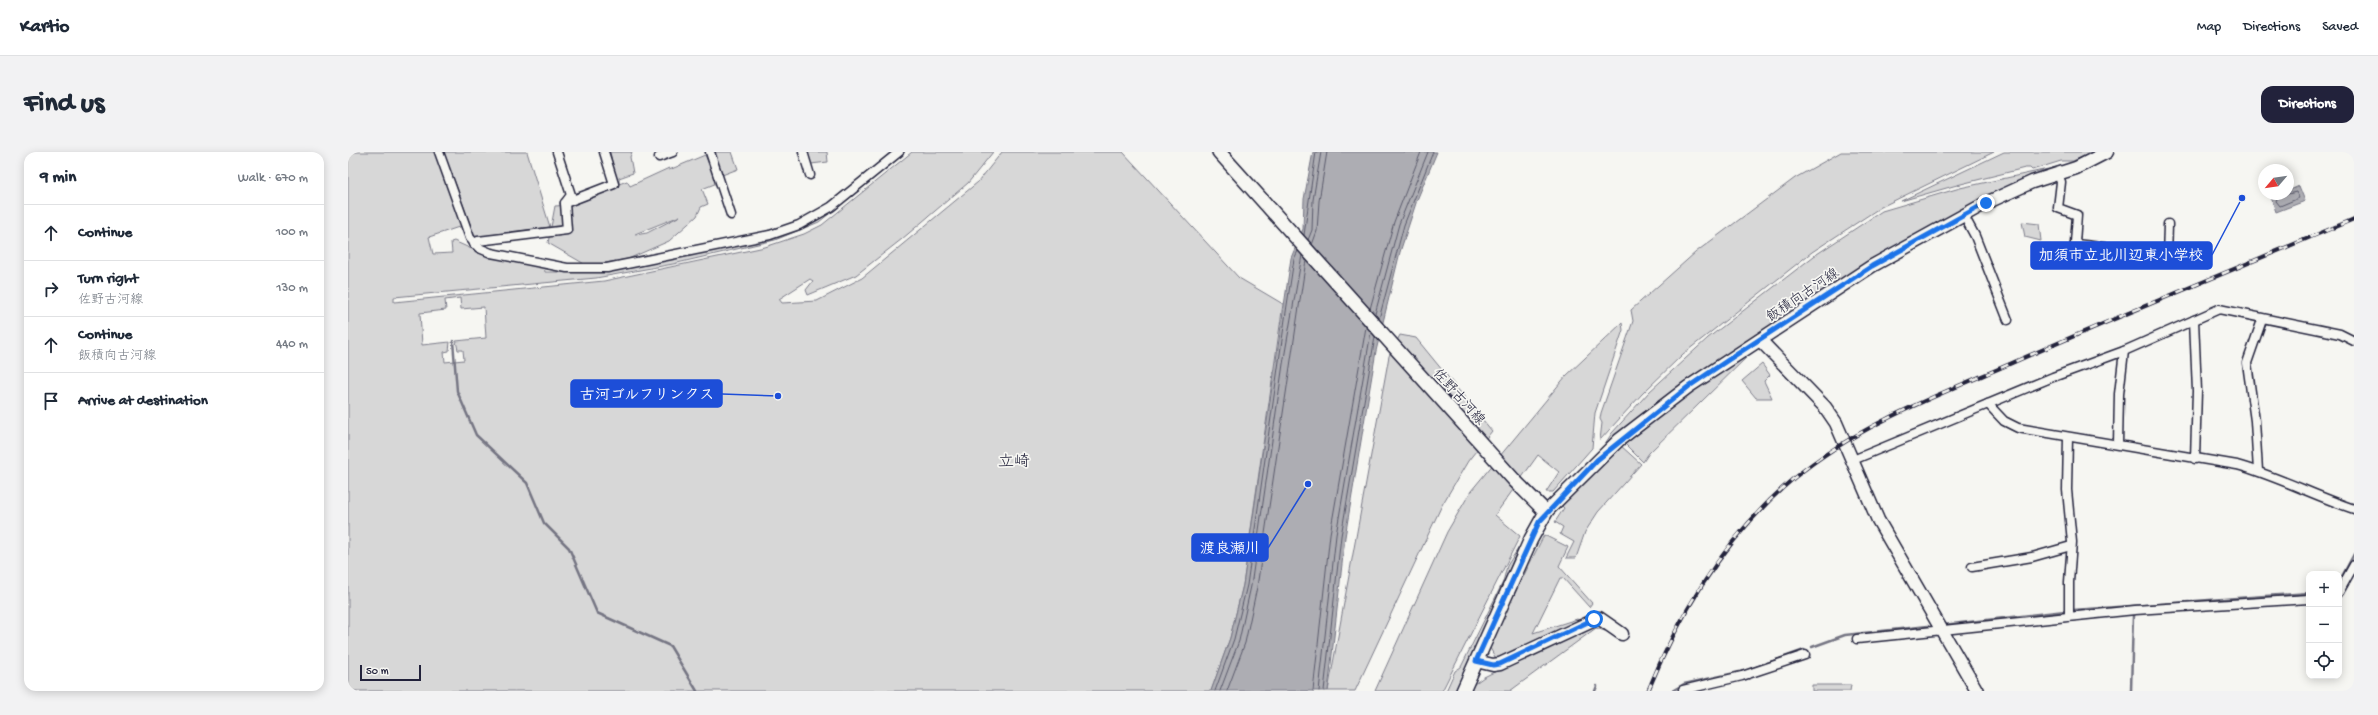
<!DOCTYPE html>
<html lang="en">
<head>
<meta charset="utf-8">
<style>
  :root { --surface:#fff; --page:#f2f2f3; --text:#1f2937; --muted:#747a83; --line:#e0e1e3; --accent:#22223b }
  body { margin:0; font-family:"Gochi Hand","Klee One",sans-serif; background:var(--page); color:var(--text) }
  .controls { position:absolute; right:12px; bottom:12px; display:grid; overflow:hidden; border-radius:8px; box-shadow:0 2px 10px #0003 }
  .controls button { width:36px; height:36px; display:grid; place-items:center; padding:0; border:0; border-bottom:1px solid var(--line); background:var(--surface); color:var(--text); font:20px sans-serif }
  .compass { position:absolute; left:1910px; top:12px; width:36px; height:36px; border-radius:50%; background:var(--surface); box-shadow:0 2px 10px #0003; rotate:241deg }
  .scale { position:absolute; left:12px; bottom:10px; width:61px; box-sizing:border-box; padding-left:4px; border:2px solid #22223b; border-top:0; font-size:11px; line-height:14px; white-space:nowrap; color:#22223b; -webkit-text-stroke:3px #f6f6f2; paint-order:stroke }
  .stop { position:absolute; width:12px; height:12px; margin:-9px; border:3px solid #1a73e8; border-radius:50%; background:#fff }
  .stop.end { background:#1a73e8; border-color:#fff; box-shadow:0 1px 4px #0008 }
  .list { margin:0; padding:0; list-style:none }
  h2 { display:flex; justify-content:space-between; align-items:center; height:52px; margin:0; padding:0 16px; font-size:17px }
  h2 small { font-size:13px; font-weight:400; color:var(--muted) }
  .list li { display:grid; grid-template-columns:26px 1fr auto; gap:12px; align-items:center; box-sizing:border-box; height:56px; padding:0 16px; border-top:1px solid var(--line) }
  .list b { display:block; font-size:15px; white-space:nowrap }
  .list p { margin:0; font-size:13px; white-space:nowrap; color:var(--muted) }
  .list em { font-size:13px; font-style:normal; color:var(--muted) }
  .icon { flex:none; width:22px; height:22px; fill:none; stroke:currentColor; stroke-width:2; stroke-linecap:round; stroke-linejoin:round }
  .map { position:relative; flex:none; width:2006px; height:539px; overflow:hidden; border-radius:12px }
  header { display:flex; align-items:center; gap:24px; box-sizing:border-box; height:56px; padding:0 20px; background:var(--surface); border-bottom:1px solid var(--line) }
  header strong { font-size:19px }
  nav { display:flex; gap:22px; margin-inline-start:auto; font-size:14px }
  .intro { display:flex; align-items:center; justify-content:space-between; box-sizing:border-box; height:96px; padding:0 24px }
  h1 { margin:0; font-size:28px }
  .button { padding:10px 18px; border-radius:12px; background:var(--accent); color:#fff; font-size:14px; font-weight:700 }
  main { display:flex; gap:24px; padding:0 24px }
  aside { flex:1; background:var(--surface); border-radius:12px; box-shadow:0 2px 10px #0003 }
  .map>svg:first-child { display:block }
  .green { fill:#d7d7d7; stroke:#7c7c89; fill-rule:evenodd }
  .water { fill:#adadb3; stroke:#757583 }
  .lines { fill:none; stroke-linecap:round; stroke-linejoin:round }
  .shore { stroke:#5a5a6b; stroke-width:1 }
  .stream { stroke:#757583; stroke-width:2.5 }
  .street-casing { stroke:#22223b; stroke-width:11 }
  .secondary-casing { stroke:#22223b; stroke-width:15 }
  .primary-casing { stroke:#22223b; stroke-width:16 }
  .street { stroke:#f6f6f2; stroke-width:8 }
  .secondary { stroke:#f6f6f2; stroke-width:12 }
  .primary { stroke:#f6f6f2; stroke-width:13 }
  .rail-casing { stroke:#22223b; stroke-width:4 }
  .rail { stroke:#f6f6f2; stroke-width:2.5; stroke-dasharray:8; stroke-linecap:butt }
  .route { stroke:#1a73e8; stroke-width:5 }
  .labels { text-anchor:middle; stroke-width:3.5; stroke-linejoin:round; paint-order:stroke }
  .street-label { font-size:14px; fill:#22223b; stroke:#f6f6f2 }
  .quarter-label { font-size:16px; fill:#22223b; stroke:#f6f6f2 }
  .leader { fill:none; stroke:#1d4ed8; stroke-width:1.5 }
  .callout-dot { fill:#1d4ed8; stroke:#f6f6f2; stroke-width:1.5 }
  .callout { fill:#1d4ed8; stroke:#1d4ed8; stroke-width:1.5 }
  .callout-label { font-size:15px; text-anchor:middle; font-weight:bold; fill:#fff }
</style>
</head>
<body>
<header>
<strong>Kartio</strong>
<nav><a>Map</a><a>Directions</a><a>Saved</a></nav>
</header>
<div class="intro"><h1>Find us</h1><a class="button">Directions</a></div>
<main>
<aside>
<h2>9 min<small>Walk · 670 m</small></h2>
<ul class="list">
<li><svg class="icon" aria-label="ahead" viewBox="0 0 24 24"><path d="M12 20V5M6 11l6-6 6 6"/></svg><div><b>Continue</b></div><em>100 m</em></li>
<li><svg class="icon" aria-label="right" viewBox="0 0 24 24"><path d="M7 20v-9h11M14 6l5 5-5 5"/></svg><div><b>Turn right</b><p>佐野古河線</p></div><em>130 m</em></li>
<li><svg class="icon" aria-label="ahead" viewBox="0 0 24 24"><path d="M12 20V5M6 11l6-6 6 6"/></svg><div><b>Continue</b><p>飯積向古河線</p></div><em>440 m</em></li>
<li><svg class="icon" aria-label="arrive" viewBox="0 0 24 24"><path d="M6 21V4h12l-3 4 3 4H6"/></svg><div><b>Arrive at destination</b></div></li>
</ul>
</aside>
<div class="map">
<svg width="2006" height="539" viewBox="0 0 2006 539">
  <rect width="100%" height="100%" fill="#f6f6f2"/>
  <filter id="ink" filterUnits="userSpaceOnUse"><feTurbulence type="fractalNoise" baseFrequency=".025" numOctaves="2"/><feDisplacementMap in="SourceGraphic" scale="8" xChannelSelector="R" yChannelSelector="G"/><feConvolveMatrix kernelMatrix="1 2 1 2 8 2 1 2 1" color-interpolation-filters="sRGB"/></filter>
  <g filter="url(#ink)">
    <!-- green -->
    <g class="green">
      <path d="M0,0h179l23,75 -75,10 -22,-60 -13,-14 22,63 -33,11 4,17 19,-1 -1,-11 3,-1 33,15 57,10 1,6h57l178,-36 42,-19 83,-65 -86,70 -44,18 -102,24 -77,14 -202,19v5l210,-21 161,-34 39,-13 18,-9 90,-73h81l-25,31 -66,56 -46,36 -48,20 -2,-5 7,-9 -3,-2 -31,20 3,4 35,-2 45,-23 116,-96 24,-30h121l116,126 44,26 -40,281 -13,53 -19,53h-863zM112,146l1,11 23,-2 2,31 -30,3 2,9h5l1,10 -19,2 -1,-10 5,-1 1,-9 -28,3 -2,-32 26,-3 -1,-10z"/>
      <path d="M262,0h22l-2,5 3,16 -14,5v6l8,-3 3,5 39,-18v2l36,-15 12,28 -15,6 6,15 -7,3 -4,9 -28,25 -41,18 -40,7 -40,-23 7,-37 15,-1 36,-15 9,-14zM332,64l-33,17 -12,2v-1z"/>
      <polygon points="366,0 384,0 390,17 374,23"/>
      <polygon points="459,0 479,0 480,10 463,12"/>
      <polygon points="1493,0 1646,0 1533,55 1464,100 1335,202 1294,242 1252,288 1254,271 1252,267 1253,261 1285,169 1283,158 1348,100 1447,26"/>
      <polygon points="1656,0 1745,0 1725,9 1713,9 1684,18 1682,16 1677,16 1609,33 1553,49"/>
      <polygon points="1714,14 1716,15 1631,50 1253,298 1264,281 1301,240 1360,186 1466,104 1534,59 1612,36"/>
      <polygon points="1674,70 1691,72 1693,89 1677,85"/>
      <polygon points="1274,171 1275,178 1247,261 1244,296 1205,340 1198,340 1211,320 1190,303 1147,363 1172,384 1094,539 1027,539 1099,380 1123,339 1218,224"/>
      <polygon points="1052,183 1068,186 1144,279 1120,309 1094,353 1007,539 980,539 1041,204"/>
      <polygon points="1405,199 1301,301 1295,310 1275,290 1361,226"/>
      <polygon points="1414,212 1422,223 1416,229 1424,246 1408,246 1394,229"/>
      <polygon points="1272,293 1293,312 1250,360 1237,380 1228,406 1218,406 1226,390 1212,382 1215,375 1207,370 1216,356 1214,354 1232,332"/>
      <polygon points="1196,383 1220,395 1211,414 1244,451 1241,455 1215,426 1212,426 1185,481 1229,467 1231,468 1157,506 1147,505 1142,496 1147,481"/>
      <polygon points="1171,395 1109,539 1098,539 1107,519 1113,515 1155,430 1159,414"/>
      <polygon points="1244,472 1249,472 1257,479 1248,476 1162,539 1122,539 1126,532 1136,525"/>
      <polygon points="1464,533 1503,533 1502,539 1464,539"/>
    </g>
    <!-- water -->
    <g class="water">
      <polygon points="965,0 1089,0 1069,48 1052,100 1028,199 997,385 980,539 863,539 882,486 895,433 943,106 955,77 956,47"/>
      <polygon points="1951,34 1957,49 1928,60 1923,45 1931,42 1940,42 1940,39"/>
    </g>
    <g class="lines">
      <!-- shore -->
      <g class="shore">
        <polyline points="1931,42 1928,49 1932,54 1951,46 1948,40 1940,42"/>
        <polyline points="956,83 968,0"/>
        <polyline points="960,88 964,78 965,48 973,0"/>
        <polyline points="964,93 969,79 971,49 979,0"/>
        <polyline points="1022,157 1046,70 1073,0"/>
        <polyline points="1027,162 1051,72 1080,0"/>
        <polyline points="1031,167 1056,73 1085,0"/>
        <polyline points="867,539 886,487 899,433 939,153 946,107 950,99"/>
        <polyline points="872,539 891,489 903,434 935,212 954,103"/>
        <polyline points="879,539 897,491 909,435 958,108"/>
        <polyline points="965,539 982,382 1018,175"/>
        <polyline points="971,539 988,383 1023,180"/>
        <polyline points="976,539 993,384 1027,185"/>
      </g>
      <!-- stream -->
      <g class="stream">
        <polyline points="105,189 109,239 128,283 179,331 196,371 221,396 249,461 322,494 349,539"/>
        <polyline points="1991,430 2006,402"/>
        <polyline points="1847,449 1961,441"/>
        <polyline points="1725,458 1841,450"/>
        <polyline points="1595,473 1717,459"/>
        <polyline points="1464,495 1497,483 1580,474"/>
        <polyline points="1403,517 1456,498"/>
        <polyline points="1247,539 1249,534"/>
        <polyline points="1324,539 1336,532 1396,519"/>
        <polyline points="1783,539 1785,463"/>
      </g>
      <defs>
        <g id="street">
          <polyline points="91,0 122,86 131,96 143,101 219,116 259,116 422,83 451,73 483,55 551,0"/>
          <polyline points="362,0 383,63"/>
          <polyline points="455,0 462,23"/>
          <polyline points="311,5 325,0"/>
          <polyline points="1710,22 1713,30 1710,56 1729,63 1726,104"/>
          <polyline points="217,51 266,32 256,0"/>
          <polyline points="1615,62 1627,84 1660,168"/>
          <polyline points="126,92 130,89 219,78 217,51 223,43 209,0"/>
          <polyline points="1727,92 1819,102"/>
          <polyline points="1819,107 1820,72"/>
          <polyline points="1846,168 1849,239 1847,307"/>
          <path d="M1640,252l16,17 14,7 219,37c40,11 78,31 117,44"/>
          <polyline points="1720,285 1719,338 1724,390 1721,430 1721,464"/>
          <polyline points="1770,292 1771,242 1776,199"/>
          <polyline points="1505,308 1705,225 1776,199 1871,157 1992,182 2006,189"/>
          <polyline points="1910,319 1907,269 1899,211 1914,168"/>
          <polyline points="1624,415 1684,405 1723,394"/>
          <polyline points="1991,440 2006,413"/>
          <polyline points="1509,487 1787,458 1961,447"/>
          <polyline points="1335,538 1394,524 1457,503"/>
        </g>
        <g id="secondary">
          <polyline points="1412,188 1477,255 1488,271 1530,368 1629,539"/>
          <polyline points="1198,360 1271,288 1340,235 1524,114 1638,51 1684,30 1728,16 1759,0"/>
          <polyline points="1128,509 1145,513 1152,512 1251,466 1274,482"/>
        </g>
        <polyline id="primary" points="871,0 1167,329 1198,360 1183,387 1115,539"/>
      </defs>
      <!-- street casing -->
      <use href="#street" class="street-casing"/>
      <!-- secondary casing -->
      <use href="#secondary" class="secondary-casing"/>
      <!-- primary casing -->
      <use href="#primary" class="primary-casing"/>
      <!-- street -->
      <use href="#street" class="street"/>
      <!-- secondary -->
      <use href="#secondary" class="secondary"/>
      <!-- primary -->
      <use href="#primary" class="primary"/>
      <defs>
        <path id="rail" d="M1300,539c33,-81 78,-155 146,-213 64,-53 142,-82 218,-115 113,-50 228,-96 342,-144"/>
      </defs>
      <!-- rail casing -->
      <use href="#rail" class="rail-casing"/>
      <!-- rail -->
      <use href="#rail" class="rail"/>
    </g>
  </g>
  <g class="lines" filter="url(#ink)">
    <!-- route -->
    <polyline class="route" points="1246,467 1152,512 1145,513 1128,509 1191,370 1249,308 1340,235 1380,208 1524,114 1638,51"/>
  </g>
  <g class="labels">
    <!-- street labels -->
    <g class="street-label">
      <text transform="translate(1454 142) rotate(-34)" y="5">飯積向古河線</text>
      <text transform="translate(1112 244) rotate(48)" y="5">佐野古河線</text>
    </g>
    <!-- quarter labels -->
    <g class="quarter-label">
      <text x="666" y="314">立崎</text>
    </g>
  </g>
  <!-- callouts -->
  <path class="leader" d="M1894 46L1864 103M430 244L374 242M960 332L920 396"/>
  <g class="callout-dot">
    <circle cx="1894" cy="46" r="4"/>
    <circle cx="430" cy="244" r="4"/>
    <circle cx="960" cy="332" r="4"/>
  </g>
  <g class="callout">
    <rect x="1683" y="90" width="181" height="27" rx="4"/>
    <rect x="223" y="228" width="151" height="27" rx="4"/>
    <rect x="844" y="382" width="76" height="27" rx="4"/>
  </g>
  <g class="callout-label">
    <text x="1773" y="108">加須市立北川辺東小学校</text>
    <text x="299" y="247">古河ゴルフリンクス</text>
    <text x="882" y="401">渡良瀬川</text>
  </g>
</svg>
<div class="controls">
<button>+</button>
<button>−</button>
<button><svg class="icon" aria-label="locate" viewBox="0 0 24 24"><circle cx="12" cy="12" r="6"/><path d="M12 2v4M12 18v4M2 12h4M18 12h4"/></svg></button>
</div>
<svg class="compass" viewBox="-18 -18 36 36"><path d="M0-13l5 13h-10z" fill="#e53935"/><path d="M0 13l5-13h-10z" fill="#747a83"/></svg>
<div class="scale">50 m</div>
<div class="stop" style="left:1246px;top:467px"></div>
<div class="stop end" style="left:1638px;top:51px"></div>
</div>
</main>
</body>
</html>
